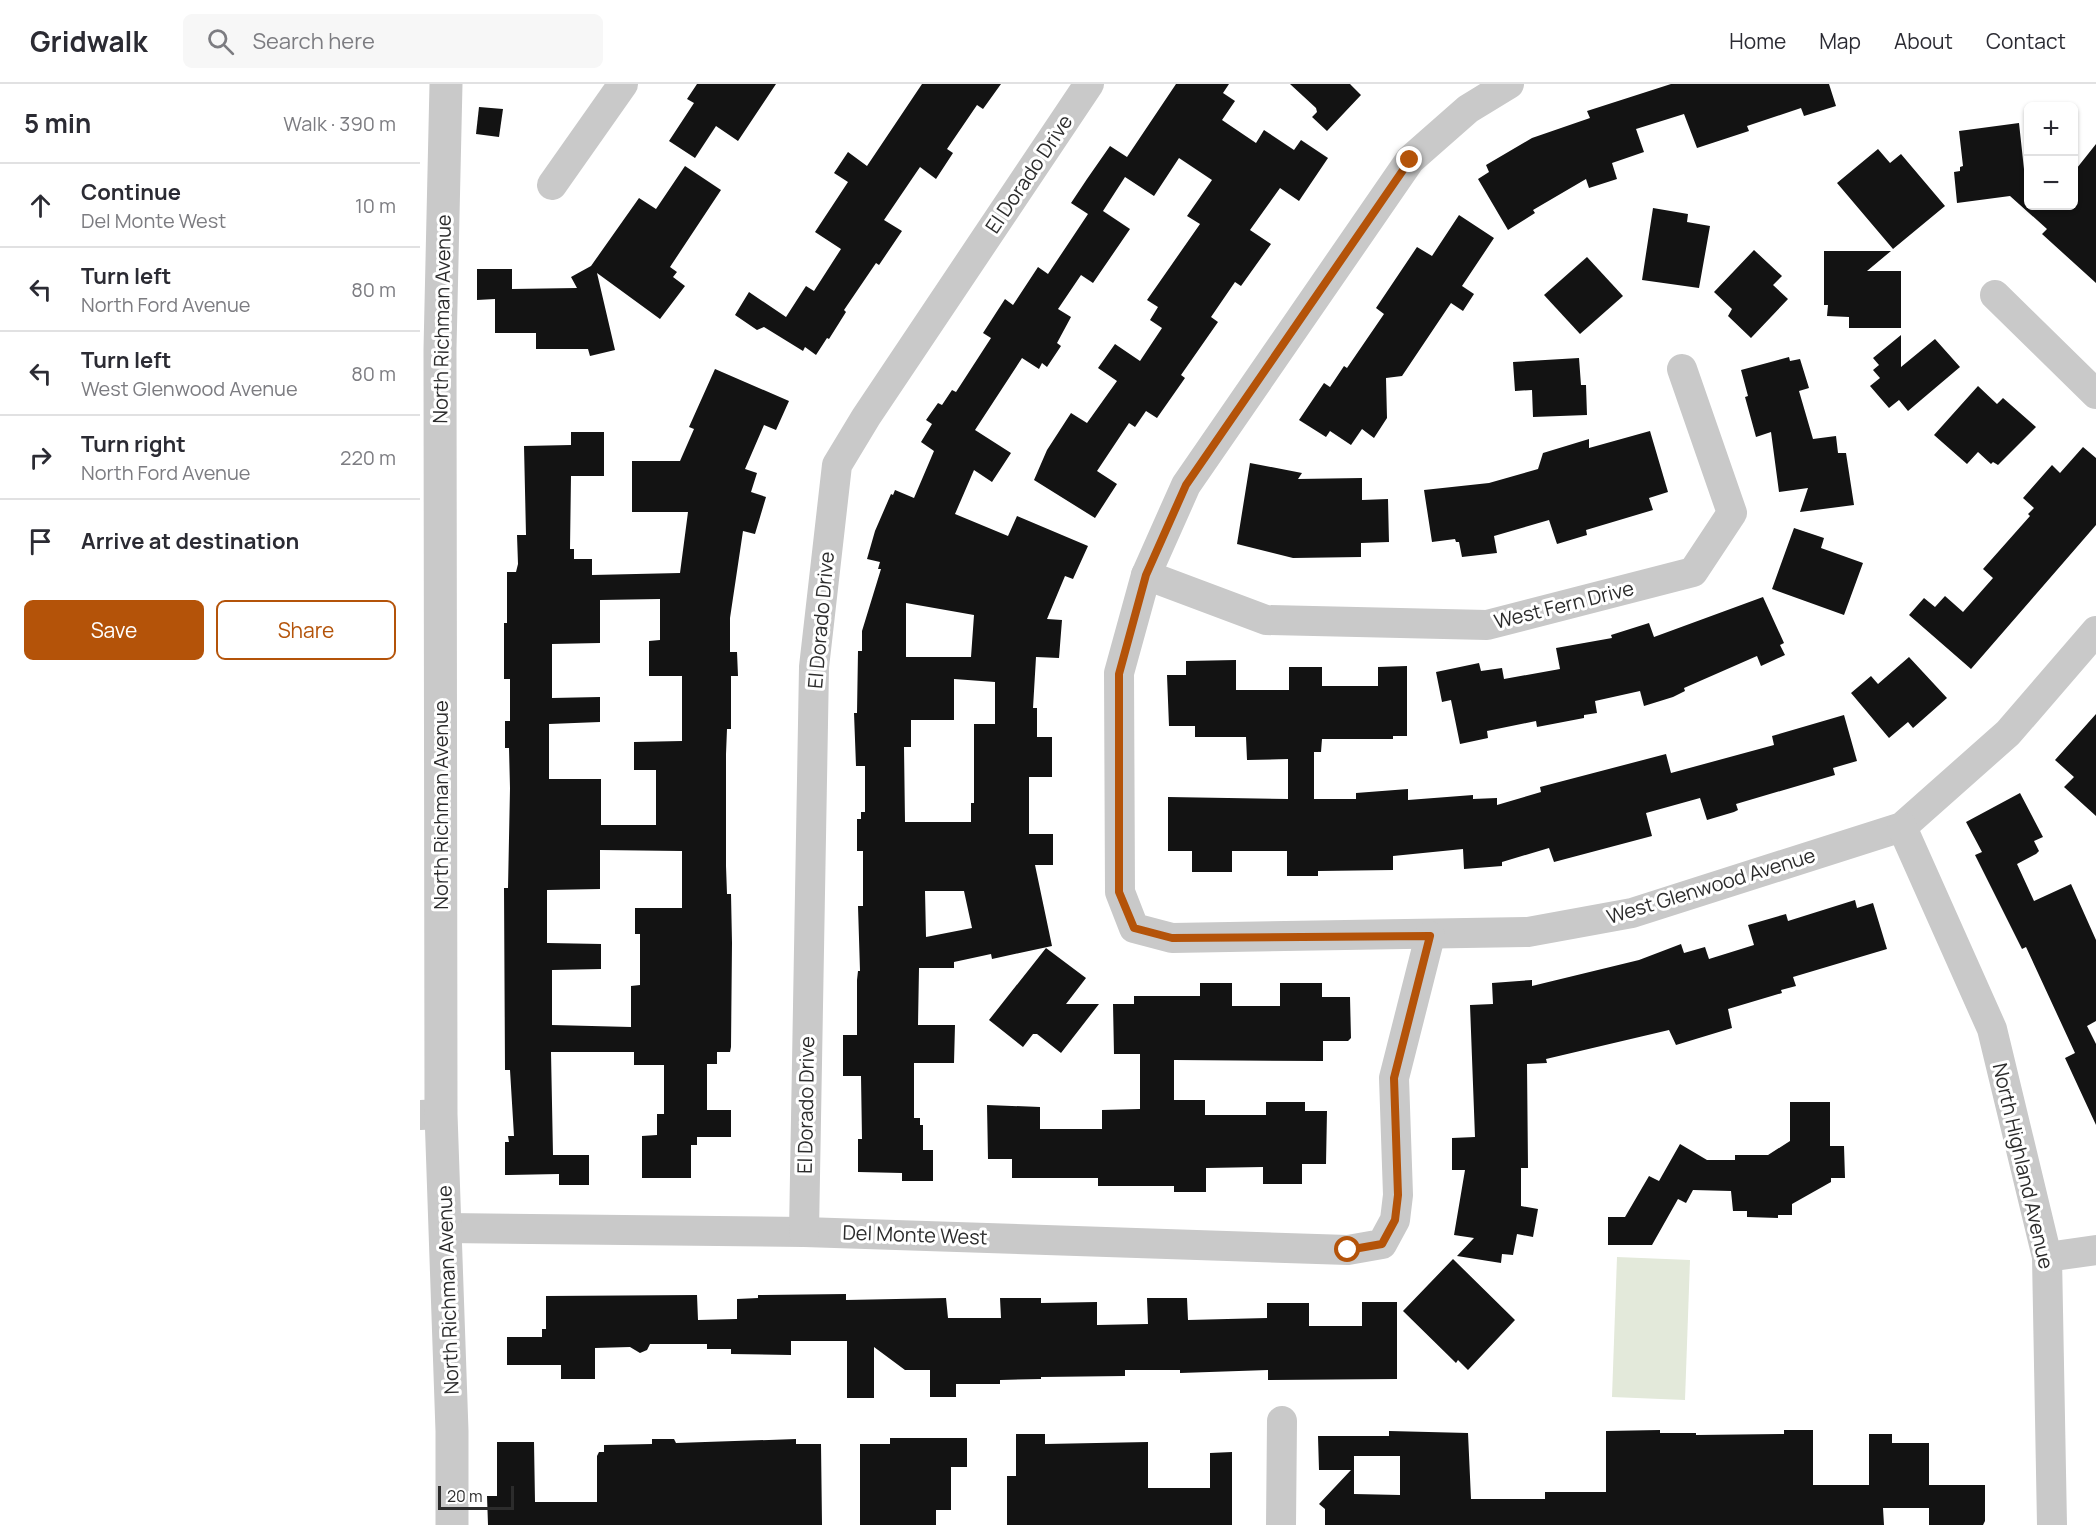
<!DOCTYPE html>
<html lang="en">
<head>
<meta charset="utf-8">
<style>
  :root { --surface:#fff; --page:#f7f7f7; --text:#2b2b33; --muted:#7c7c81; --line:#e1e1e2; --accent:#b45309 }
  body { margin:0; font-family:Manrope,sans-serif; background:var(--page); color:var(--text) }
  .controls { position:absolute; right:18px; top:18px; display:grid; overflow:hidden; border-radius:9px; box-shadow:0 2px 4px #0004 }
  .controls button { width:54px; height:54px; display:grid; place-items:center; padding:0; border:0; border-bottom:2px solid var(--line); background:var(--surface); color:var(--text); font:30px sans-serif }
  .scale { position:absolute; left:18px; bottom:15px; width:76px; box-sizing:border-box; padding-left:6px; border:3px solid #2c2c2c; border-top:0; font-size:16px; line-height:21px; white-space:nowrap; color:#2c2c2c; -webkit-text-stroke:4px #fff; paint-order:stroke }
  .stop { position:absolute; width:18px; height:18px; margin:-14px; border:4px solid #b45309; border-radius:50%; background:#fff }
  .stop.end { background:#b45309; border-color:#fff; box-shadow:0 2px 6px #0008 }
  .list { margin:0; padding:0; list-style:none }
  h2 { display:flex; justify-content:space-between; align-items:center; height:78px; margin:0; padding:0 24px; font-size:26px }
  h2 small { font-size:20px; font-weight:400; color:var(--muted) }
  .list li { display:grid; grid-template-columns:39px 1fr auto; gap:18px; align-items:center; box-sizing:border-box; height:84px; padding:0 24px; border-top:2px solid var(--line) }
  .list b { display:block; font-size:22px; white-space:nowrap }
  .list p { margin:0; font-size:20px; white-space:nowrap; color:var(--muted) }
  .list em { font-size:20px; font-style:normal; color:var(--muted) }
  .actions { display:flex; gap:12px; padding:18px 24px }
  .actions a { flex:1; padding:14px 0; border:2px solid var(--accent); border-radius:9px; text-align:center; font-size:21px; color:var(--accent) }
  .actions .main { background:var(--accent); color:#fff }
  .icon { flex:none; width:33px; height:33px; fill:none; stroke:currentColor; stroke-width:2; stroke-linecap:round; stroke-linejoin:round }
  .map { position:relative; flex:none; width:1676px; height:1441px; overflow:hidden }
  header { display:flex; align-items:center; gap:36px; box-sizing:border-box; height:84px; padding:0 30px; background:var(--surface); border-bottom:2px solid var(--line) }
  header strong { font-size:28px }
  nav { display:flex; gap:33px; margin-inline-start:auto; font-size:21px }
  .search { width:420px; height:54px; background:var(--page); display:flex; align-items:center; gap:15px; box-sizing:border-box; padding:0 21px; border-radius:9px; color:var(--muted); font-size:22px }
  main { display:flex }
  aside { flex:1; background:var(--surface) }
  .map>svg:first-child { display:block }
  .green { fill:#e3e9da }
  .building { fill:#131313; fill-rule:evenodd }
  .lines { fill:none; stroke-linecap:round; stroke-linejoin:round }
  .minor { stroke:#c9c9c9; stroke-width:30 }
  .tertiary { stroke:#c9c9c9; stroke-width:33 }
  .route { stroke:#b45309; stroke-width:8 }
  .labels { text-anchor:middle; stroke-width:6; stroke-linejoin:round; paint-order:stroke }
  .street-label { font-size:20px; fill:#2c2c2c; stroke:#fff }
</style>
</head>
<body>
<header>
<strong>Gridwalk</strong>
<div class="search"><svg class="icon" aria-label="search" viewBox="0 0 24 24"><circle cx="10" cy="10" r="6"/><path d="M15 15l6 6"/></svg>Search here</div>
<nav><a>Home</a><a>Map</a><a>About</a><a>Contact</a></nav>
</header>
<main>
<aside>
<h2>5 min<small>Walk · 390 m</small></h2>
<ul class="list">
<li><svg class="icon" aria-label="ahead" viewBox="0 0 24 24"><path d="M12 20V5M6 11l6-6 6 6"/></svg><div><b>Continue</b><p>Del Monte West</p></div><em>10 m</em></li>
<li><svg class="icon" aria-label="left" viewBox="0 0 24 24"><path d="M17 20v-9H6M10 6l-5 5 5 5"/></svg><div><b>Turn left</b><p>North Ford Avenue</p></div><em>80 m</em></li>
<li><svg class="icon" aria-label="left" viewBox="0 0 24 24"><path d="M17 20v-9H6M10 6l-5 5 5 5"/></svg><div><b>Turn left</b><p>West Glenwood Avenue</p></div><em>80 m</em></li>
<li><svg class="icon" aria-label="right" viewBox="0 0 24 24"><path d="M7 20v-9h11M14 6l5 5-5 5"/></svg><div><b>Turn right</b><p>North Ford Avenue</p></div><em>220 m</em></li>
<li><svg class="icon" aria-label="arrive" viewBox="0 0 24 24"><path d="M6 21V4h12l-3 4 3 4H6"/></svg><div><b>Arrive at destination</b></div></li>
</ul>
<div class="actions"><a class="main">Save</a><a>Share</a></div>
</aside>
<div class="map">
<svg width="1676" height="1441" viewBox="0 0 1676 1441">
  <rect width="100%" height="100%" fill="#fff"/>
  <!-- green -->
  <polygon class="green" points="1197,1173 1270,1176 1265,1316 1192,1313"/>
  <!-- building -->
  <g class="building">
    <polygon points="277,0 356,0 318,57 296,42 275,74 249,57 274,19 267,15"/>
    <polygon points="502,0 581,0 563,25 557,21 527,65 533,69 516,95 500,83 464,136 482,147 459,181 456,179 424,226 426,228 409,255 407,254 396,271 385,263 383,267 344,243 337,246 315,231 329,208 366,233 386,202 394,207 421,165 395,148 428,98 414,89 428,68 447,82"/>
    <path d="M756,0h53l-6,9 12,8 -13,19 34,23 8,-13 30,20 7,-10 27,18 -29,43 -19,-13 -30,42 21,14 -30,42 -6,-4 -24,35 7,5 -37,53 4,3 -28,40 -11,-7 -11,16 -6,-4 -32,48 20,13 -22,34 -61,-38 13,-30 24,-37 16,10 30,-42 -19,-13 17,-24 25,17 22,-33 -12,-8 8,-13 -11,-7 53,-76 -13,-8 25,-36 -33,-22 -25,38 -29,-19 -22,34 27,18 -37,54 -12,-8 -23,34 13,8 -14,26 4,3 -14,21 -5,-4 -3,6 -17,-11 -47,72 36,23 -19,29 -18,-12 -19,44 53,22 9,-20 71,30 -15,33 -8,-3 -18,43 15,1 -3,38 -23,-1 -3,51h4v29h15v40h-23v57h24v31h-18l17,81 -60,13 -1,-5 -37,8v6h-35l-1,57h37l-1,38h-40v55h6v7h3v25h10v31h-31v-8l-44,-1v-33h4l-1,-63h-18v-41h14v-55l1,-9h2l-2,-65h5v-55h-6v-32h4v-7h4v-46h-9l-2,-53h3l1,-62h4v-20l19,-62h-3l2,-7 -13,-3 8,-28 16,-37 2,1 2,-5 19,8 20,-47 -13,-9 11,-18 -6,-4 12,-17 4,2 10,-15 4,2 35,-54 -8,-5 22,-34 8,6 25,-38 10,7 40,-60 -17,-11 16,-24 23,-33 17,11zM486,519l68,12 -3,42h-65zM534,595l41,3v42h-21v79h-3v19h-66l-1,-75h7v-27h43zM505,807h39l8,37 -46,9z"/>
    <polygon points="870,0 930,0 941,11 907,47 892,33 897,28 896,24"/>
    <polygon points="1251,0 1409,0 1416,22 1384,32 1381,24 1327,42 1329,47 1277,64 1264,30 1216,45 1224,68 1192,79 1197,95 1169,104 1166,95 1113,126 1115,129 1088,146 1058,95 1069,88 1066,81 1112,54 1170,34 1167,27"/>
    <polygon points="59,23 83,25 79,53 56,50"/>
    <polygon points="1599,39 1608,122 1653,122 1653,89 1676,60 1676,199 1622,150 1627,145 1590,112 1537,119 1534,88 1540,87 1540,83 1543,82 1539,47"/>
    <polygon points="1458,65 1470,79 1481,70 1525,122 1473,165 1417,99"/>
    <polygon points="265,82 301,106 250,183 257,188 253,193 265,202 240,235 177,189 195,266 170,272 168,265 116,265 116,249 75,249 75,215 57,216 57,185 92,185 92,205 157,204 151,193 171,182 219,114 236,125"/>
    <polygon points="1233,124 1268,130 1267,138 1290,142 1279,204 1222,196"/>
    <polygon points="1039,131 1074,154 1042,202 1054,210 1043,227 1031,219 982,292 966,294 967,334 954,354 942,345 931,361 910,347 906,353 879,336 904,299 910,303 924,282 927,284 964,230 956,224 997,163 1012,172"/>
    <polygon points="1334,166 1362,192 1353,201 1368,215 1331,254 1308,232 1312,225 1294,208"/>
    <polygon points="1404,167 1471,167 1447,187 1481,187 1481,244 1429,244 1429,233 1407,232 1408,221 1404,221"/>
    <polygon points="1167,173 1203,212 1160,250 1124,211"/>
    <polygon points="1481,251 1481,283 1515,255 1540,283 1488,327 1479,316 1469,324 1450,302 1460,294 1453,286 1459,281 1453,274"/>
    <polygon points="1369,273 1370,277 1380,275 1389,304 1379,307 1393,355 1416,352 1418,369 1426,369 1434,421 1380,428 1388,404 1359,408 1351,348 1336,353 1325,313 1328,312 1321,286"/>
    <polygon points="1159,274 1161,301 1166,301 1167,331 1113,333 1112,306 1095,307 1093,278"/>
    <path d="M295,285l74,32 -13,29 -12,-5 -19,44 12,4 -6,19 15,5 -11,37 -12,-3 -13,87v34h7l1,24h-7v53h-4l-1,25v112l1,28h4l1,49 -1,104 -1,5h-13v12h-10v46h24v27h-34v8h-6v33h-49v-42l15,-1v-21h7v-49h-30v-13h-83l2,103h36v30h-30v-11l-54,1v-33h4l-1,-6h6l-4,-66h-5l-1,-182h4l2,-100 -1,-40h-4v-27h5v-42h-6v-56h3v-51h9l2,-8 -1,-29h9l-2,-89 47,-1v-13h33v44h-33l-1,73h4v10h18v16l88,-2 8,-61h-56v-51h48l14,-32 -5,-2zM240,515v41l-11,1v35h33v65l-48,1v28h22v55h-55v-46h-52v-55l51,-2v-25l-48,1v-54l48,-1v-43zM180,766l82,1v57h-47v26h5v51l-9,1v41l-79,-2v-55l49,-1v-25l-54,-1v-53l53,-1z"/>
    <polygon points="1558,302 1577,320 1583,314 1616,343 1578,381 1573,378 1571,380 1558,368 1547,380 1514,351"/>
    <polygon points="1230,347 1248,408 1229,414 1233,426 1166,446 1167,451 1137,460 1129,436 1074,452 1077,469 1042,473 1039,458 1036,458 1035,455 1012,458 1004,406 1069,399 1118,385 1123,369 1169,355 1169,364"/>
    <polygon points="1663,363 1676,374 1676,441 1551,585 1489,531 1504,514 1515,523 1525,512 1543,528 1573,494 1563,485 1610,432 1608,430 1614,424 1603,414 1632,381 1640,389"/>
    <polygon points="830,379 882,389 878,395 942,394 942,416 968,415 969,458 941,459 941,473 873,474 817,460"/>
    <polygon points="1374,444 1404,454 1401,464 1443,479 1424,531 1352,505"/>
    <polygon points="1343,513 1364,559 1360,561 1365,571 1341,582 1337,572 1264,604 1265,607 1253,613 1224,622 1220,607 1175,617 1177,629 1164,631 1164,634 1117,643 1116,637 1067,647 1068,654 1040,660 1031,616 1022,618 1016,588 1059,579 1061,587 1082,584 1084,595 1140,585 1136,564 1192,554 1191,551 1229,539 1234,553"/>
    <polygon points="1489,573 1527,614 1493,644 1488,638 1469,654 1431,609 1451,592 1458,600"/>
    <polygon points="816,576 816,606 869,606 869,583 902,583 902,602 958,602 958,583 987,582 987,652 973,652 973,655 902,655 901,668 894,668 894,715 936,715 936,709 988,705 988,716 1053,711 1053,715 1077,714 1077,721 1121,708 1120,703 1246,670 1251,689 1354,661 1352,652 1424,631 1437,677 1413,684 1415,691 1316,720 1318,726 1314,728 1287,736 1280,714 1226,729 1232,752 1134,778 1129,764 1082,778 1082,782 1044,785 1043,765 973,772 973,786 898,787 898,792 867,792 867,767 812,767 812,788 772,788 772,767 748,767 748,713 868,715 868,675 827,676 826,653 775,653 775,642 749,642 747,591 766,591 766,577"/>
    <polygon points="1676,630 1676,732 1644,703 1654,693 1635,676"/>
    <polygon points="1600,709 1623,753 1614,757 1619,767 1616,770 1597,780 1614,817 1651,800 1676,856 1676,937 1667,942 1676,960 1676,1041 1645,974 1655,969 1606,863 1602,865 1555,771 1562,768 1546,738"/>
    <polygon points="1435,816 1437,824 1453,819 1467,865 1373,893 1376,902 1361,906 1362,909 1308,925 1312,944 1256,961 1249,946 1126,975 1127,979 1107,980 1108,1084 1101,1084 1101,1122 1118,1125 1113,1153 1097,1150 1093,1171 1082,1170 1081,1179 1037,1172 1054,1154 1034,1151 1045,1086 1032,1086 1032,1054 1055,1053 1050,921 1073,920 1072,899 1112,896 1112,902 1219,876 1261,860 1264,869 1285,863 1289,875 1334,861 1328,841 1366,830 1368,837"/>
    <polygon points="626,864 666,894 646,920 679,920 641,969 617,950 613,950 603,963 569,936"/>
    <polygon points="780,899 812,899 812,922 860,922 860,899 902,899 902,913 930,913 931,954 928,957 903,957 903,977 754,976 754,1016 785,1016 785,1031 846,1031 846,1018 885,1018 885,1027 907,1027 906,1080 882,1080 882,1100 843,1100 843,1083 786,1084 786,1108 754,1108 754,1102 678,1102 678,1094 592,1094 592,1075 568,1075 567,1021 620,1023 620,1045 682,1045 682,1026 720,1025 720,970 694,970 693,920 714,920 714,912 780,912"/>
    <polygon points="1370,1018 1410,1018 1410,1062 1424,1062 1425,1094 1411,1094 1411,1098 1372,1120 1372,1131 1358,1131 1358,1134 1327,1133 1327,1127 1313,1127 1311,1107 1273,1106 1266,1119 1258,1115 1232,1161 1188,1161 1188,1133 1205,1133 1229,1092 1239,1097 1260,1060 1287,1076 1315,1076 1315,1071 1348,1071 1370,1057"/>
    <polygon points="1033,1175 1095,1236 1048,1286 1038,1276 1036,1279 983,1227"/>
    <polygon points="426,1210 426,1216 526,1214 528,1234 581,1234 580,1214 621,1214 621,1219 677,1218 677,1241 728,1240 727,1214 767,1214 768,1236 847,1234 847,1219 889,1219 889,1242 942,1242 942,1218 977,1218 977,1295 848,1296 848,1286 760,1289 760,1286 705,1286 705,1292 621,1293 621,1295 580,1296 580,1300 536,1300 536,1313 510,1313 510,1286 485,1286 454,1263 454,1314 427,1314 427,1257 371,1257 371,1271 311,1270 311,1265 287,1265 287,1260 230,1260 227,1266 220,1269 210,1263 175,1264 175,1295 141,1295 141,1281 87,1281 87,1253 122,1253 122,1245 126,1245 126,1212 277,1211 278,1236 317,1235 317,1215 338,1214 338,1211"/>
    <path d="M1240,1346v3h36v2l88,-1v-4h29v55h56v-51h23v9h37v42h56v36l-2,4h-54v-17h-46l1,17h-559v-16l-6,-5 32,-34h-32l-1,-34h71v-5l79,2 3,66h74v-7h61v-61zM934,1372h46v39l-46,-1z"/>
    <polygon points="596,1350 625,1350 625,1360 728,1358 728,1404 790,1404 790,1369 812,1368 812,1441 587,1441 587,1392 596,1392"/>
    <polygon points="470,1354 547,1354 547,1383 531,1383 531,1426 516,1426 516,1441 440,1441 440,1360 470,1360"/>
    <polygon points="232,1355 254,1355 256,1359 376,1355 376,1360 401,1360 402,1441 68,1441 67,1412 77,1412 77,1358 114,1358 115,1418 177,1418 177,1372 179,1368 184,1368 184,1361 232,1360"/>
  </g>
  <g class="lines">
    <!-- minor -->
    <g class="minor">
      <polyline points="1089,0 1048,25 990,76 766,401 726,491 699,589 700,808 714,844 752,854 1108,848 1212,829 1482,743 1588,649 1676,547"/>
      <polyline points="132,101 203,0"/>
      <polyline points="1575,211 1676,310"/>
      <polyline points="726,491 846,536 1067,541 1273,488 1312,429 1262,285"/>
      <polyline points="1482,743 1572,945 1627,1173 1632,1441"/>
      <polyline points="0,1031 21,1030"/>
      <polyline points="27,1144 384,1148 928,1166 962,1160 975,1136 978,1111 974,994 1010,852"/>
      <polyline points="384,1148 394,583 417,381 446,333 669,0"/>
      <polyline points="1627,1173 1676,1166"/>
      <polyline points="861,1441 862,1337"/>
    </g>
    <!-- tertiary -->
    <polyline class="tertiary" points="26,0 20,265 21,1030 32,1347 32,1441"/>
  </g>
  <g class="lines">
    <!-- route -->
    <polyline class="route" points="928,1166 962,1160 975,1136 978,1111 974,994 1010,852 752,854 714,844 699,808 699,590 726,491 766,401 990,76"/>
  </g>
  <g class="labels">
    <!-- street labels -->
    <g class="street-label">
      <text transform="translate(609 90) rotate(-56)" y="7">El Dorado Drive</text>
      <text transform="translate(22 235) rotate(-89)" y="7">North Richman Avenue</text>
      <text transform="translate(1144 521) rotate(-14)" y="7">West Fern Drive</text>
      <text transform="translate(401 536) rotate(-85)" y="7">El Dorado Drive</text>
      <text transform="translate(21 721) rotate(-90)" y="7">North Richman Avenue</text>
      <text transform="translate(1291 802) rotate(-17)" y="7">West Glenwood Avenue</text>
      <text transform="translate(386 1021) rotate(-89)" y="7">El Dorado Drive</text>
      <text transform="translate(1603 1082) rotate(77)" y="7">North Highland Avenue</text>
      <text transform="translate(495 1151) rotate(2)" y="7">Del Monte West</text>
      <text transform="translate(28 1206) rotate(-92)" y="7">North Richman Avenue</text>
    </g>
  </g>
</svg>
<div class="controls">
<button>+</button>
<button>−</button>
</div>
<div class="scale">20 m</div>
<div class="stop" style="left:928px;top:1166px"></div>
<div class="stop end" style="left:990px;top:76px"></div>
</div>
</main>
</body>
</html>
